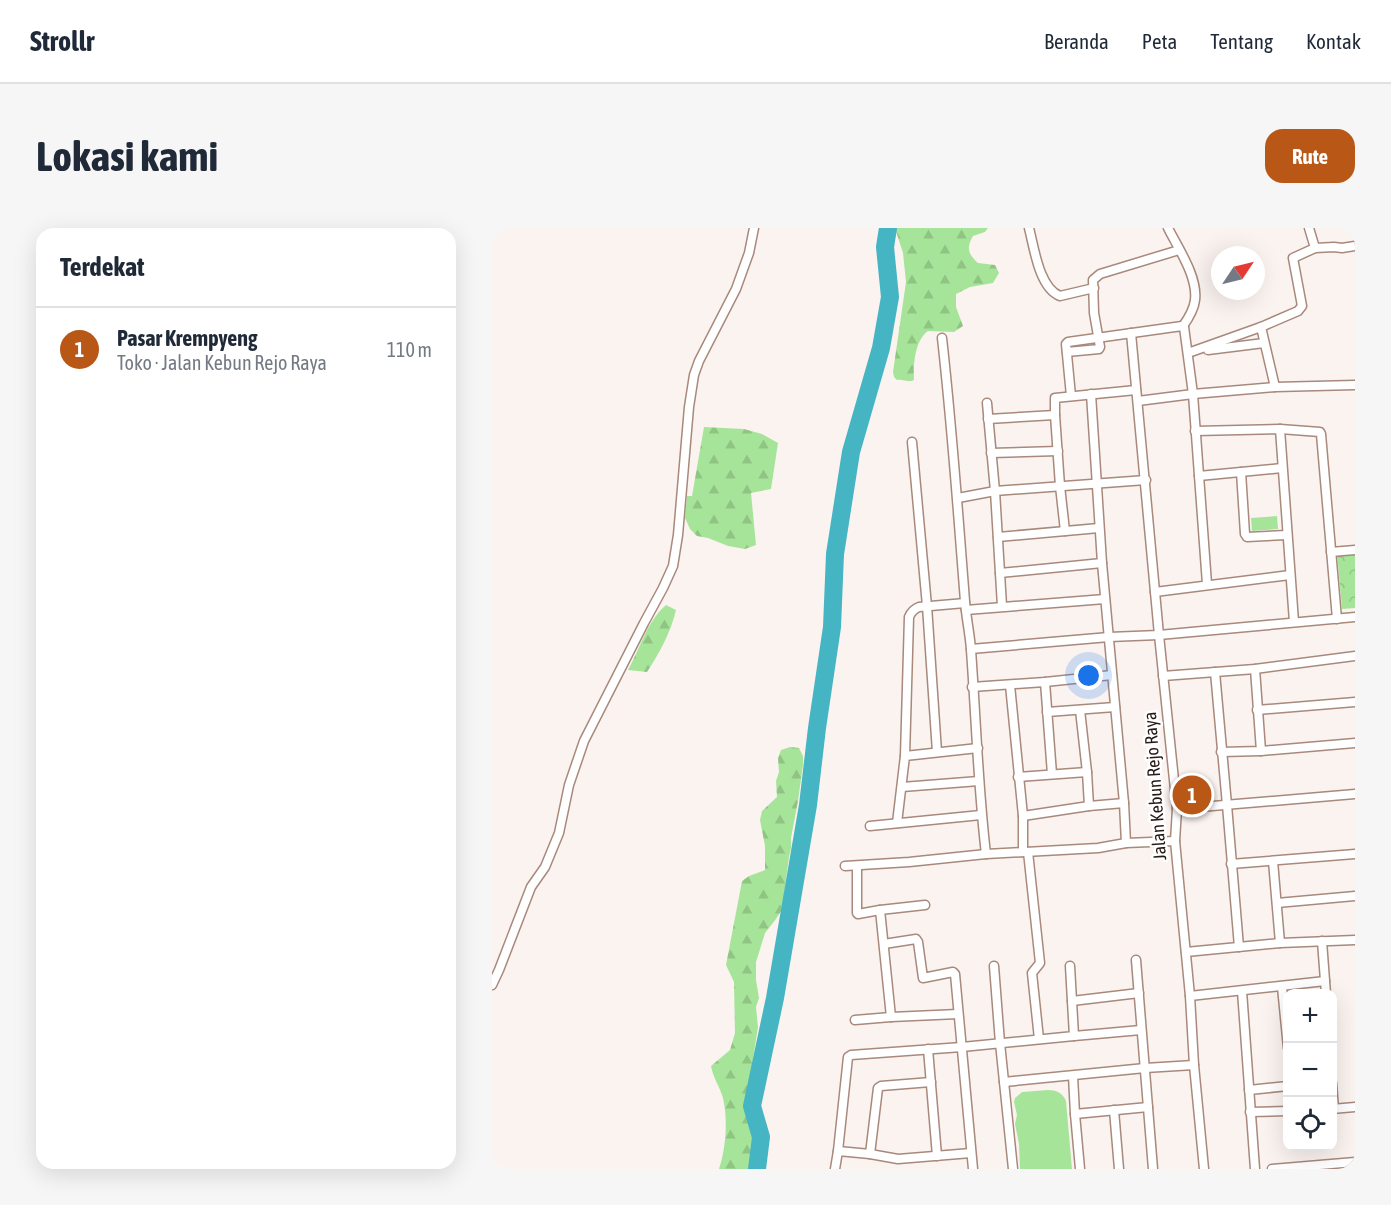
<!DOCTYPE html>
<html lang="id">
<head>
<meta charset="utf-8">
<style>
  :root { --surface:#fff; --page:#f6f6f7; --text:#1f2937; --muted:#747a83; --line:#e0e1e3; --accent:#b85716 }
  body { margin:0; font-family:"Asap Condensed",sans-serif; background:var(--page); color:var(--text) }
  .controls { position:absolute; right:18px; bottom:18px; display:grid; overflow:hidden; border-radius:12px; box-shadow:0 6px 24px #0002 }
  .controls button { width:54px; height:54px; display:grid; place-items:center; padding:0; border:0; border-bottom:2px solid var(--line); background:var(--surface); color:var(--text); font:30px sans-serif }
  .compass { position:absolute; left:719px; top:18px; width:54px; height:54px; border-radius:50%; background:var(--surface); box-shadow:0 6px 24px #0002; rotate:55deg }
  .you { position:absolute; left:597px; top:448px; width:21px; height:21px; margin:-15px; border:4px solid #fff; border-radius:50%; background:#1a73e8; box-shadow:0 0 0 9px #1a73e833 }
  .badge { display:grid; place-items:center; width:39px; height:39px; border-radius:50%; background:var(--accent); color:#fff; font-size:20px; font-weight:700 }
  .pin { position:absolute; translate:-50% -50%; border:3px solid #fff; box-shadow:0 2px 6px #0006 }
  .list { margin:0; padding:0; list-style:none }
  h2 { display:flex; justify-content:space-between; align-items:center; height:78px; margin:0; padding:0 24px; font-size:26px }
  h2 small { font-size:20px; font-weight:400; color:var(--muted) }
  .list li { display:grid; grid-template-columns:39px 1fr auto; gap:18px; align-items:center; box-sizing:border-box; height:84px; padding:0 24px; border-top:2px solid var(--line) }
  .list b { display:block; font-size:22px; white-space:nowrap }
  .list p { margin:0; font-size:20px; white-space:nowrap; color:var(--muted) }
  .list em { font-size:20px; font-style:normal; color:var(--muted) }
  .icon { flex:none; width:33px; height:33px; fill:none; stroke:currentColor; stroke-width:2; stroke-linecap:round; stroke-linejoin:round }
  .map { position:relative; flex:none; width:863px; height:941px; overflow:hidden; border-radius:18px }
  header { display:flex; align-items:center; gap:36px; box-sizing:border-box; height:84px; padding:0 30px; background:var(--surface); border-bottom:2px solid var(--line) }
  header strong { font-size:28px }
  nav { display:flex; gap:33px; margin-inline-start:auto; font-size:21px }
  .intro { display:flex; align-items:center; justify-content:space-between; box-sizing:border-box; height:144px; padding:0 36px }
  h1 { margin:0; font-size:42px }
  .button { padding:15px 27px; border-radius:18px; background:var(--accent); color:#fff; font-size:21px; font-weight:700 }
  main { display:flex; gap:36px; padding:0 36px }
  aside { flex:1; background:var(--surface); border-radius:18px; box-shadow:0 6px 24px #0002 }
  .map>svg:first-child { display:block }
  .green { fill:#a6e599 }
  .forest { fill:url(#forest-firs) }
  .park { fill:url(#park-crowns) }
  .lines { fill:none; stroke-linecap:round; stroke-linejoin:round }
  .river { stroke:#45b4c3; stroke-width:18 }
  .minor-casing { stroke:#a8897c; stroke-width:11 }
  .minor { stroke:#fff; stroke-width:8 }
  .labels { text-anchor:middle; stroke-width:5; stroke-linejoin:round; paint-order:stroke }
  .street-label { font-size:18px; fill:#261a15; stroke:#fff }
</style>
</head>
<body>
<header>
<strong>Strollr</strong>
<nav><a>Beranda</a><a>Peta</a><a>Tentang</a><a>Kontak</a></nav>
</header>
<div class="intro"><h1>Lokasi kami</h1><a class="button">Rute</a></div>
<main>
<aside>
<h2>Terdekat<small></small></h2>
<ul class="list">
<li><span class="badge">1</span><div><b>Pasar Krempyeng</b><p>Toko · Jalan Kebun Rejo Raya</p></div><em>110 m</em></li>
</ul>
</aside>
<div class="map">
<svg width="863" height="941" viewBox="0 0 863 941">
  <defs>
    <pattern id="forest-firs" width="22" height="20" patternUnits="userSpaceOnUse" patternTransform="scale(1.5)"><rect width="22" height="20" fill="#a6e599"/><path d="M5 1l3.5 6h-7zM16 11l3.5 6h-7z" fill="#8fc483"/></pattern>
    <pattern id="park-crowns" width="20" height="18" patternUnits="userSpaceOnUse" patternTransform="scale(1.5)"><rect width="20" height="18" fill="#a6e599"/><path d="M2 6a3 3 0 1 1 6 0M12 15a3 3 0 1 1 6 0" fill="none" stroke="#8fc483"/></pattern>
  </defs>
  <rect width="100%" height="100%" fill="#faf3f0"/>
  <!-- green -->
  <g class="green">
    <polygon points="785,288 786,301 760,303 759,290"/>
    <path d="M556,862c8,0 15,3 18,11l6,68h-52l-1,-25 -4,-20 2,-9 -3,-13 1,-4 7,-6z"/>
  </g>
  <!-- forest -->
  <g class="forest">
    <path d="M403,0h93l-3,4 -12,4c-7,12 -5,18 5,27l17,2 4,8 -6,10 -23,4 -14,7v13l7,19 -9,6 -26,-1c-13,9 -15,34 -14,49 -6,3 -11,-1 -17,0l-3,-3 -1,-5 13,-90 -3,-29z"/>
    <polygon points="212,199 252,201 270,206 286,215 279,261 259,265 264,317 253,321 236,318 216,310 205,308 198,301 193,290 195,268 200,268"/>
    <path d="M174,377l10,5c-5,22 -17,44 -29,62l-19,-2c12,-21 19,-49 38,-65z"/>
    <path d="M298,519l9,1 4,8v9l-5,36 -7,37v10l-2,9 -6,45 -2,9 -5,8 -11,14 -9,29v18l3,18 -3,9 2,20 -8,51 -3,8 6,39 1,18 -2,9 1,17h-34c7,-21 9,-49 4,-71 -3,-11 -10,-20 -12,-32l19,-16 5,-17 -1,-51 -8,-17 16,-84 7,-5 16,-6v-24l-5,-26 2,-9 15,-14 -1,-16 3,-9 -1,-14 3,-8z"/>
  </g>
  <!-- park -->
  <polygon class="park" points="863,323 863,380 850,381 845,324"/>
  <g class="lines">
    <!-- river -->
    <polyline class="river" points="265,941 269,909 260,878 283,770 316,577 325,500 340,399 343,326 359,224 389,120 398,69 393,19 396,0"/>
    <defs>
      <g id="minor">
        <path d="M537,0c5,19 10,60 31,68l34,-8"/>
        <path d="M676,0c10,20 30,49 27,72 -1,9 -7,19 -12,26"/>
        <polyline points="817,0 823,20"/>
        <polyline points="769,99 783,159"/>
        <polyline points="639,105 667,407 685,581 683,613 698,768 702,837 712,941"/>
        <path d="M450,110c10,88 16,175 23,263 1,16 5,33 6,49 5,68 7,137 15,204"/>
        <polyline points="716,122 772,115"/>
        <polyline points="575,124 607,121 608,119 602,85 601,52 608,46 687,22"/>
        <polyline points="696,125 769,99 806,83 810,78 801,30 823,20 842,19 850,20 863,18"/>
        <polyline points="599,166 610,335 632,575 634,615"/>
        <polyline points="579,168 574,116 576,114 690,98 692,99 701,166 715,356"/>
        <polyline points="646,173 701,166 783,159 863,157"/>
        <polyline points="495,175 503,263 510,378"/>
        <polyline points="496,191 563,187"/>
        <polyline points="788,201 802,394"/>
        <polyline points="703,203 788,201 828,204 829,206 845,391"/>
        <polyline points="420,214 435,378 445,524"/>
        <polyline points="499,225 566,223"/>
        <polyline points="749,244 753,306 755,309 795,307"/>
        <polyline points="707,248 790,240"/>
        <polyline points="466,270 503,263 654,252"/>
        <polyline points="573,303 568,258 563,187 563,170 644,162"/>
        <polyline points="506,309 607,300"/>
        <polyline points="839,324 863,322"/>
        <polyline points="508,345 610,335"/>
        <polyline points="663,364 798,347"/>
        <polyline points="474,382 613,371"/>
        <polyline points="479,421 617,409 667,407 863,389"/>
        <polyline points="763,441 769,523"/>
        <polyline points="723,444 735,577 747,719"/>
        <polyline points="671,448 763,441 863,428"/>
        <polyline points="553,454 560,546"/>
        <polyline points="518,457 531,588 531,624"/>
        <polyline points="480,459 553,454 620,447"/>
        <polyline points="588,482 595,544 597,578"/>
        <polyline points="765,482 863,474"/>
        <polyline points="555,484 623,479"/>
        <polyline points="729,524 769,523 863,515"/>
        <path d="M413,528l4,-139c2,-5 5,-8 10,-10l46,-4"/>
        <polyline points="526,549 595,544"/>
        <polyline points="410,559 487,553"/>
        <polyline points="685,581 863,566"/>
        <polyline points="531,588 597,578 632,575"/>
        <polyline points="405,595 413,528 486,520"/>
        <polyline points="378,598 489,587"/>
        <polyline points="536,624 548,735 540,745 547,811"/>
        <polyline points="781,633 788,715"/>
        <polyline points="739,636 863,626"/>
        <polyline points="353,638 417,634 494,626 606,620 634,615 683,613"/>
        <polyline points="365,638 365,685 366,686 388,682"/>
        <polyline points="785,675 863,668"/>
        <polyline points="830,713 834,766"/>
        <polyline points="392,716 424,711 426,714 431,750 461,744 463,746 481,941"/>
        <polyline points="694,724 788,715 863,712"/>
        <polyline points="644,732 661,941"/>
        <polyline points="502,738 508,815 521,941"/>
        <polyline points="0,757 7,742 39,659 53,639 67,605 77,557 92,513 152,395 171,360 181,338 186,307 197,179 202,147 207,133 244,61 257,25 262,0"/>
        <polyline points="790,759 796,820"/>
        <polyline points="750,763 763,941"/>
        <polyline points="698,768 833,753"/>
        <polyline points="580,773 647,765"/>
        <polyline points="399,789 388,682 433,677"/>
        <polyline points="363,792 399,789 466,786"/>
        <polyline points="582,808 649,802"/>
        <polyline points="436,821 445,928"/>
        <polyline points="581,848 583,886 588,941"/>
        <polyline points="512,854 653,840 702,837"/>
        <polyline points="840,855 842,881"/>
        <polyline points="757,862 796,858"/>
        <polyline points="840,881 863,879"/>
        <polyline points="622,882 627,941"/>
        <polyline points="758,884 796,883"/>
        <polyline points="583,886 656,879"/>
        <polyline points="346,923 356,829 359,827 470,819 582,808 578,738"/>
        <polyline points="378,926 386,860 389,858 439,854"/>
        <polyline points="343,941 346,923 378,926 406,931 479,925"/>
        <polyline points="780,941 863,934"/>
      </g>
    </defs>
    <!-- minor casing -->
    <use href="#minor" class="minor-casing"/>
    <!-- minor -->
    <use href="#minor" class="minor"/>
  </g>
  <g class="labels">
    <!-- street labels -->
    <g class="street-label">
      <text transform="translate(663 558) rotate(-94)" y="6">Jalan Kebun Rejo Raya</text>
    </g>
  </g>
</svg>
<div class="controls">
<button>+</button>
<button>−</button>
<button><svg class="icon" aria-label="locate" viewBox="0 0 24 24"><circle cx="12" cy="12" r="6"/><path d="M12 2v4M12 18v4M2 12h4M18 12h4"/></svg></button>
</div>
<svg class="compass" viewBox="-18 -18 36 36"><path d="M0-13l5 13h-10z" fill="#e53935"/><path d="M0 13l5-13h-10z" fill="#747a83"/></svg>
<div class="you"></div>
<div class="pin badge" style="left:700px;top:567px">1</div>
</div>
</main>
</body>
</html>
